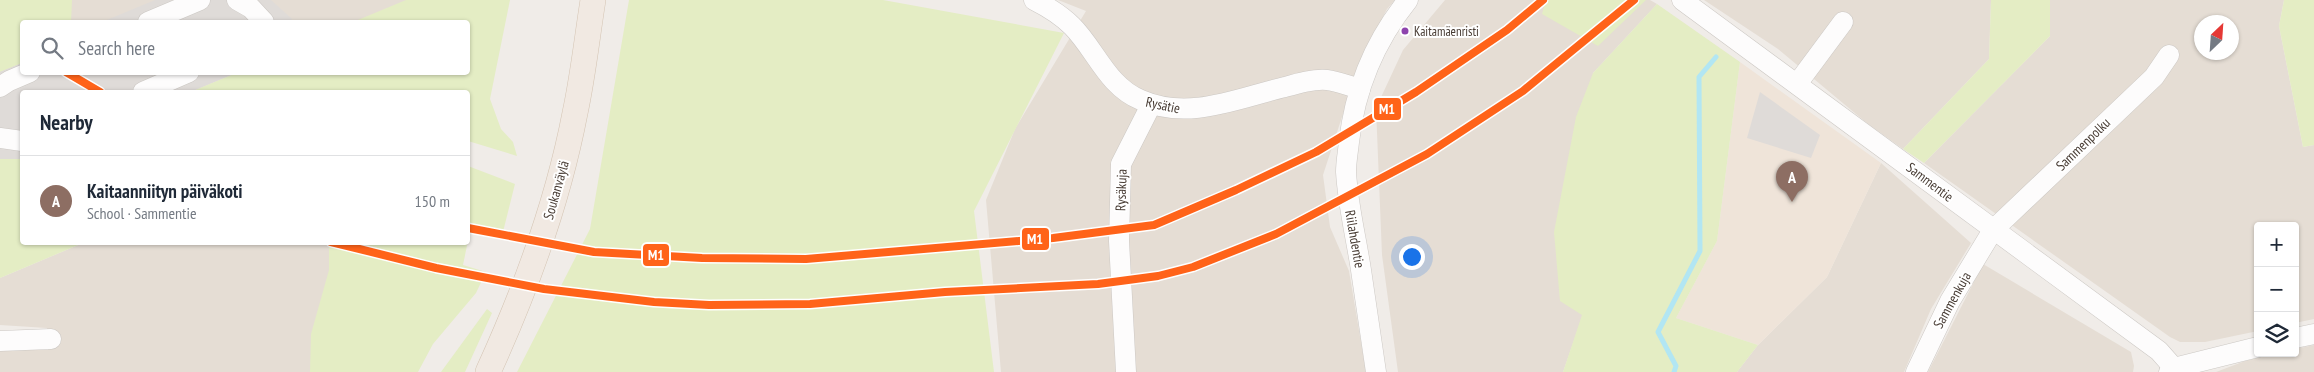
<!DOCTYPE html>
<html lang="en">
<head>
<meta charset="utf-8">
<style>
  :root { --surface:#fff; --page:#f2f2f3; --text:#1f2937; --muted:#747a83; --line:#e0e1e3; --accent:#7c3aed }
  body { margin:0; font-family:"PT Sans Narrow",sans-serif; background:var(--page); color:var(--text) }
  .controls { position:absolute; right:15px; bottom:15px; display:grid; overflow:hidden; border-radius:5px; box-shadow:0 1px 4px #0004 }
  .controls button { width:45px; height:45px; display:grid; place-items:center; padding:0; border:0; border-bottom:1px solid var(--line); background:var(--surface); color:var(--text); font:25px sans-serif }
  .compass { position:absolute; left:2194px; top:15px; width:45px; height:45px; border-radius:50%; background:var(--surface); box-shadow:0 1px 4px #0004; rotate:25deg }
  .you { position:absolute; left:1411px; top:256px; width:18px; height:18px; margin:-12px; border:4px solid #fff; border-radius:50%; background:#1a73e8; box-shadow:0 0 0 8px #1a73e833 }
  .badge { display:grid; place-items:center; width:32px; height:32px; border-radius:50%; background:var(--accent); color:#fff; font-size:16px; font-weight:700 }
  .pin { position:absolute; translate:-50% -41px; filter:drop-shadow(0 1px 2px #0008) }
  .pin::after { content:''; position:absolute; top:26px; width:18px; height:15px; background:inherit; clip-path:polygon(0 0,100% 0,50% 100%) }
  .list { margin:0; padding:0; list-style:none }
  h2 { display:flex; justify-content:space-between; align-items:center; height:65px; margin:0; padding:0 20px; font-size:21px }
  h2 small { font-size:16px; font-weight:400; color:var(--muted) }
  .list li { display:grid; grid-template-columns:32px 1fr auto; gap:15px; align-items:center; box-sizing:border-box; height:90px; padding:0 20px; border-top:1px solid var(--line) }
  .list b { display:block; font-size:19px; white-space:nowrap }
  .list p { margin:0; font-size:16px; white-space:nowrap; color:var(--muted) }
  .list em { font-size:16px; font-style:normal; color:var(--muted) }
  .icon { flex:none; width:28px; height:28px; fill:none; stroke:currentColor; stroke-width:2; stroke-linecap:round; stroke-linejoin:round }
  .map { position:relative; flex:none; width:2314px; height:372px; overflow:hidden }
  .search { position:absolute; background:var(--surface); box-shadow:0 1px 4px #0004; left:20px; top:20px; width:450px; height:55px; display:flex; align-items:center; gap:12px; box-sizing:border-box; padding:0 18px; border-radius:5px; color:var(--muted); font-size:19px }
  .panel { position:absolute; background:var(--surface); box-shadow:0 1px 4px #0004; left:20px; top:90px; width:450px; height:155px; border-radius:5px }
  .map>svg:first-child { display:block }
  .residential { fill:#e5ddd4; fill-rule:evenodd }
  .education { fill:#efe4d9 }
  .green { fill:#e4edc4 }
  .parking { fill:#dfdbd8 }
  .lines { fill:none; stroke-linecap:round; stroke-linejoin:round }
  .stream { stroke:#b2e6f3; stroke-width:5 }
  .minor-casing { stroke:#ccc8c4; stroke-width:21 }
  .major-casing { stroke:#d4c4b3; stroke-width:26 }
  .minor { stroke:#fdfcfc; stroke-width:20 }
  .major { stroke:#f1e9e2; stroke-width:25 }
  .metro-1-casing { stroke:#fff; stroke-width:11 }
  .metro-1 { stroke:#ff6319; stroke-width:8 }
  .bus-dot { fill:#8e44ad; stroke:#fff; stroke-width:2 }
  .labels { text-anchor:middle; stroke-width:4; stroke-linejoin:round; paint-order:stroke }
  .bus-label { font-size:13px; fill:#473b33; stroke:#fff; text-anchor:start }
  .street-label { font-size:14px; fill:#473b33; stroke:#fff }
  .line-badge { stroke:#fff; stroke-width:2 }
  .badge-label { font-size:14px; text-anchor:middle; font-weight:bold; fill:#fff }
</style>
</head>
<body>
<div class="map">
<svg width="2314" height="372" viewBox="0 0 2314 372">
  <rect width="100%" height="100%" fill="#f0ece8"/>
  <!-- residential -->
  <g class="residential">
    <polygon points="0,0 408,0 355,22 22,22 22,72 236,73 190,92 22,92 22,159 0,159"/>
    <polygon points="1058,0 1395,0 1387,9 1361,59 1323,175 1330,227 1349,271 1366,372 1001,372 986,200 1015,129 1086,11"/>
    <polygon points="1445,0 1650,0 1657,4 1593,73 1583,315 1563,372 1398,372 1382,255 1376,108 1403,50"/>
    <polygon points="1704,0 1991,0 1989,59 1903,149 1868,124 1778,49"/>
    <path d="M2050,0h234l-5,26 24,121 11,-2v174l-19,4v-97h-37v105l-53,11h-25l-10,-5 -246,-174 126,-127zM2202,22h30v30h-30z"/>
    <polygon points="1881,163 1971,243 1931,309 1904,372 1737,372 1758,345 1827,277"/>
    <polygon points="83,243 348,243 314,372 0,372 0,350 48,350 47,328 0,325 0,278"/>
    <polygon points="1983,264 2131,352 2134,366 2133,372 1928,372"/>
    <polygon points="2314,345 2314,372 2216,372 2245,361 2277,353 2295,353 2295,349"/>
  </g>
  <!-- education -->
  <polygon class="education" points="1740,62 1881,163 1827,277 1758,345 1676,318 1717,241"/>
  <!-- green -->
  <g class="green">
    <polygon points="0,0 72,0 71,22 22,22 22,63 0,72"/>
    <polygon points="406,0 510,0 490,99 501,129 513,142 517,156 468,141 468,92 190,92 236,73 468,72 468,22 353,22"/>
    <polygon points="629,0 883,0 1064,33 974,211 994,372 517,372 590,229"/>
    <polygon points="1546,0 1646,0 1598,46 1542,14"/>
    <polygon points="1991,0 2050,0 2050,36 1924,163 1903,149 1989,59"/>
    <polygon points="2284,0 2314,0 2314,145 2303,147 2279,26"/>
    <polygon points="1657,4 1740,62 1717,241 1676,318 1758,345 1737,372 1563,372 1582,315 1560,301 1554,232 1576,117 1593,73"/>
    <polygon points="0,159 22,159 22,242 83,243 0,278"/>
    <polygon points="468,166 515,184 503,232 491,235 470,231 463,265 486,272 476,293 433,344 418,372 310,372 311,334 329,270 329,243 468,242"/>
    <polygon points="487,309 492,313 465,372 441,372"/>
  </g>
  <!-- parking -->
  <g class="parking">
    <polygon points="155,0 271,0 292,19 289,22 102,22"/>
    <polygon points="22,63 22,72 236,73 190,92 22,92 22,159 0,159 0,72"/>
    <polygon points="1760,92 1820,135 1811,158 1747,138"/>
  </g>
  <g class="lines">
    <!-- stream -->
    <polyline class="stream" points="1674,372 1676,366 1658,332 1700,251 1699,77 1716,57"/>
    <defs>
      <g id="minor">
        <polyline points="237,0 251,8 264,22"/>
        <path d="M1034,0c14,7 27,15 38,26 24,24 35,60 69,74 48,21 97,-2 144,-13 14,-4 28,-8 42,-7 10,1 22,6 33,9"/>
        <polyline points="1682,0 2159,351 2174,368"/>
        <polyline points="148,22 200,0"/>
        <polyline points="1797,84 1843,22"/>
        <polyline points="0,87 9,81 30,72"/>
        <polyline points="143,92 189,72"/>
        <polyline points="0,138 22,141"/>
        <polyline points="2295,338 2314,334"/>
        <polyline points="0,341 51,339"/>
        <polyline points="1126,372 1119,241 1121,164 1151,105"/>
        <path d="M1376,372c-5,-34 -10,-68 -15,-102 -5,-33 -13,-64 -15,-98 0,-10 2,-20 3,-30 6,-53 26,-101 59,-142"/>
        <polyline points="1916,372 1950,301 1993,230 2154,77 2169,55"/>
        <polyline points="2169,372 2174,368 2258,347"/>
      </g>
      <path id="major" d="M488,372c38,-83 70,-170 87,-259 8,-37 12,-75 18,-113"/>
    </defs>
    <!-- minor casing -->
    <use href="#minor" class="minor-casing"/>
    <!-- major casing -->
    <use href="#major" class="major-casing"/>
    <!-- minor -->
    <use href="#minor" class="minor"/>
    <!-- major -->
    <use href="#major" class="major"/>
    <defs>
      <g id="metro-1">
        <polyline points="66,72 100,92"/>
        <polyline points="468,228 594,252 702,258 806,259 1053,238 1154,225 1236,190 1316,152 1416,92 1507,30 1543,0"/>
        <polyline points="331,242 436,268 544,289 654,302 709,305 810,304 945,292 1098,284 1158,276 1193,267 1276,234 1427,154 1523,91 1634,0"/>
      </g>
    </defs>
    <!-- metro-1 casing -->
    <use href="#metro-1" class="metro-1-casing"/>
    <!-- metro-1 -->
    <use href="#metro-1" class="metro-1"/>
  </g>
  <!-- markers -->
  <circle class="bus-dot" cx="1405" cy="31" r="4.5"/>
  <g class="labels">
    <!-- bus labels -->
    <g class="bus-label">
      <text x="1414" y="36">Kaitamäenristi</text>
    </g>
    <!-- street labels -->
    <g class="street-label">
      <text transform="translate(1163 105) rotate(12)" y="5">Rysätie</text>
      <text transform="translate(2083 144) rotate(-44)" y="5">Sammenpolku</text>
      <text transform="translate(1930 182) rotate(37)" y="5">Sammentie</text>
      <text transform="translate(556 190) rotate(-74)" y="5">Soukanväylä</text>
      <text transform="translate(1121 190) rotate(-88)" y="5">Rysäkuja</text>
      <text transform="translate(1355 239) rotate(80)" y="5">Riilahdentie</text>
      <text transform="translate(1952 300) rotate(-61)" y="5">Sammenkuja</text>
    </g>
  </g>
  <g class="line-badge">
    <rect x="1373" y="97" width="29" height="24" rx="5" fill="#ff6319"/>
    <rect x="1021" y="227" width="29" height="24" rx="5" fill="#ff6319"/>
    <rect x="642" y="243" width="28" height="24" rx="5" fill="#ff6319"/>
  </g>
  <g class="badge-label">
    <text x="1387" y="114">M1</text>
    <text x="1035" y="244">M1</text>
    <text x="656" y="260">M1</text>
  </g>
</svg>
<div class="controls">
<button>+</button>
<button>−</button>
<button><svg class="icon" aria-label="layers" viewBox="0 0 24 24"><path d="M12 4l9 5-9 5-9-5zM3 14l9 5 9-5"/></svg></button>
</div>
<svg class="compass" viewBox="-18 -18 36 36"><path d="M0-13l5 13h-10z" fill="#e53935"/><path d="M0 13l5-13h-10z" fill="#747a83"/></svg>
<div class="you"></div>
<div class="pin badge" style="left:1792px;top:202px;background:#8d6e63">A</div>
<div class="search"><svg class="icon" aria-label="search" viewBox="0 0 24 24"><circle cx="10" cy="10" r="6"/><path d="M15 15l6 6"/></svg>Search here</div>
<section class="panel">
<h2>Nearby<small></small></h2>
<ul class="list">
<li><span class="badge" style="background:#8d6e63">A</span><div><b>Kaitaanniityn päiväkoti</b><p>School · Sammentie</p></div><em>150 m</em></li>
</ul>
</section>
</div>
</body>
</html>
